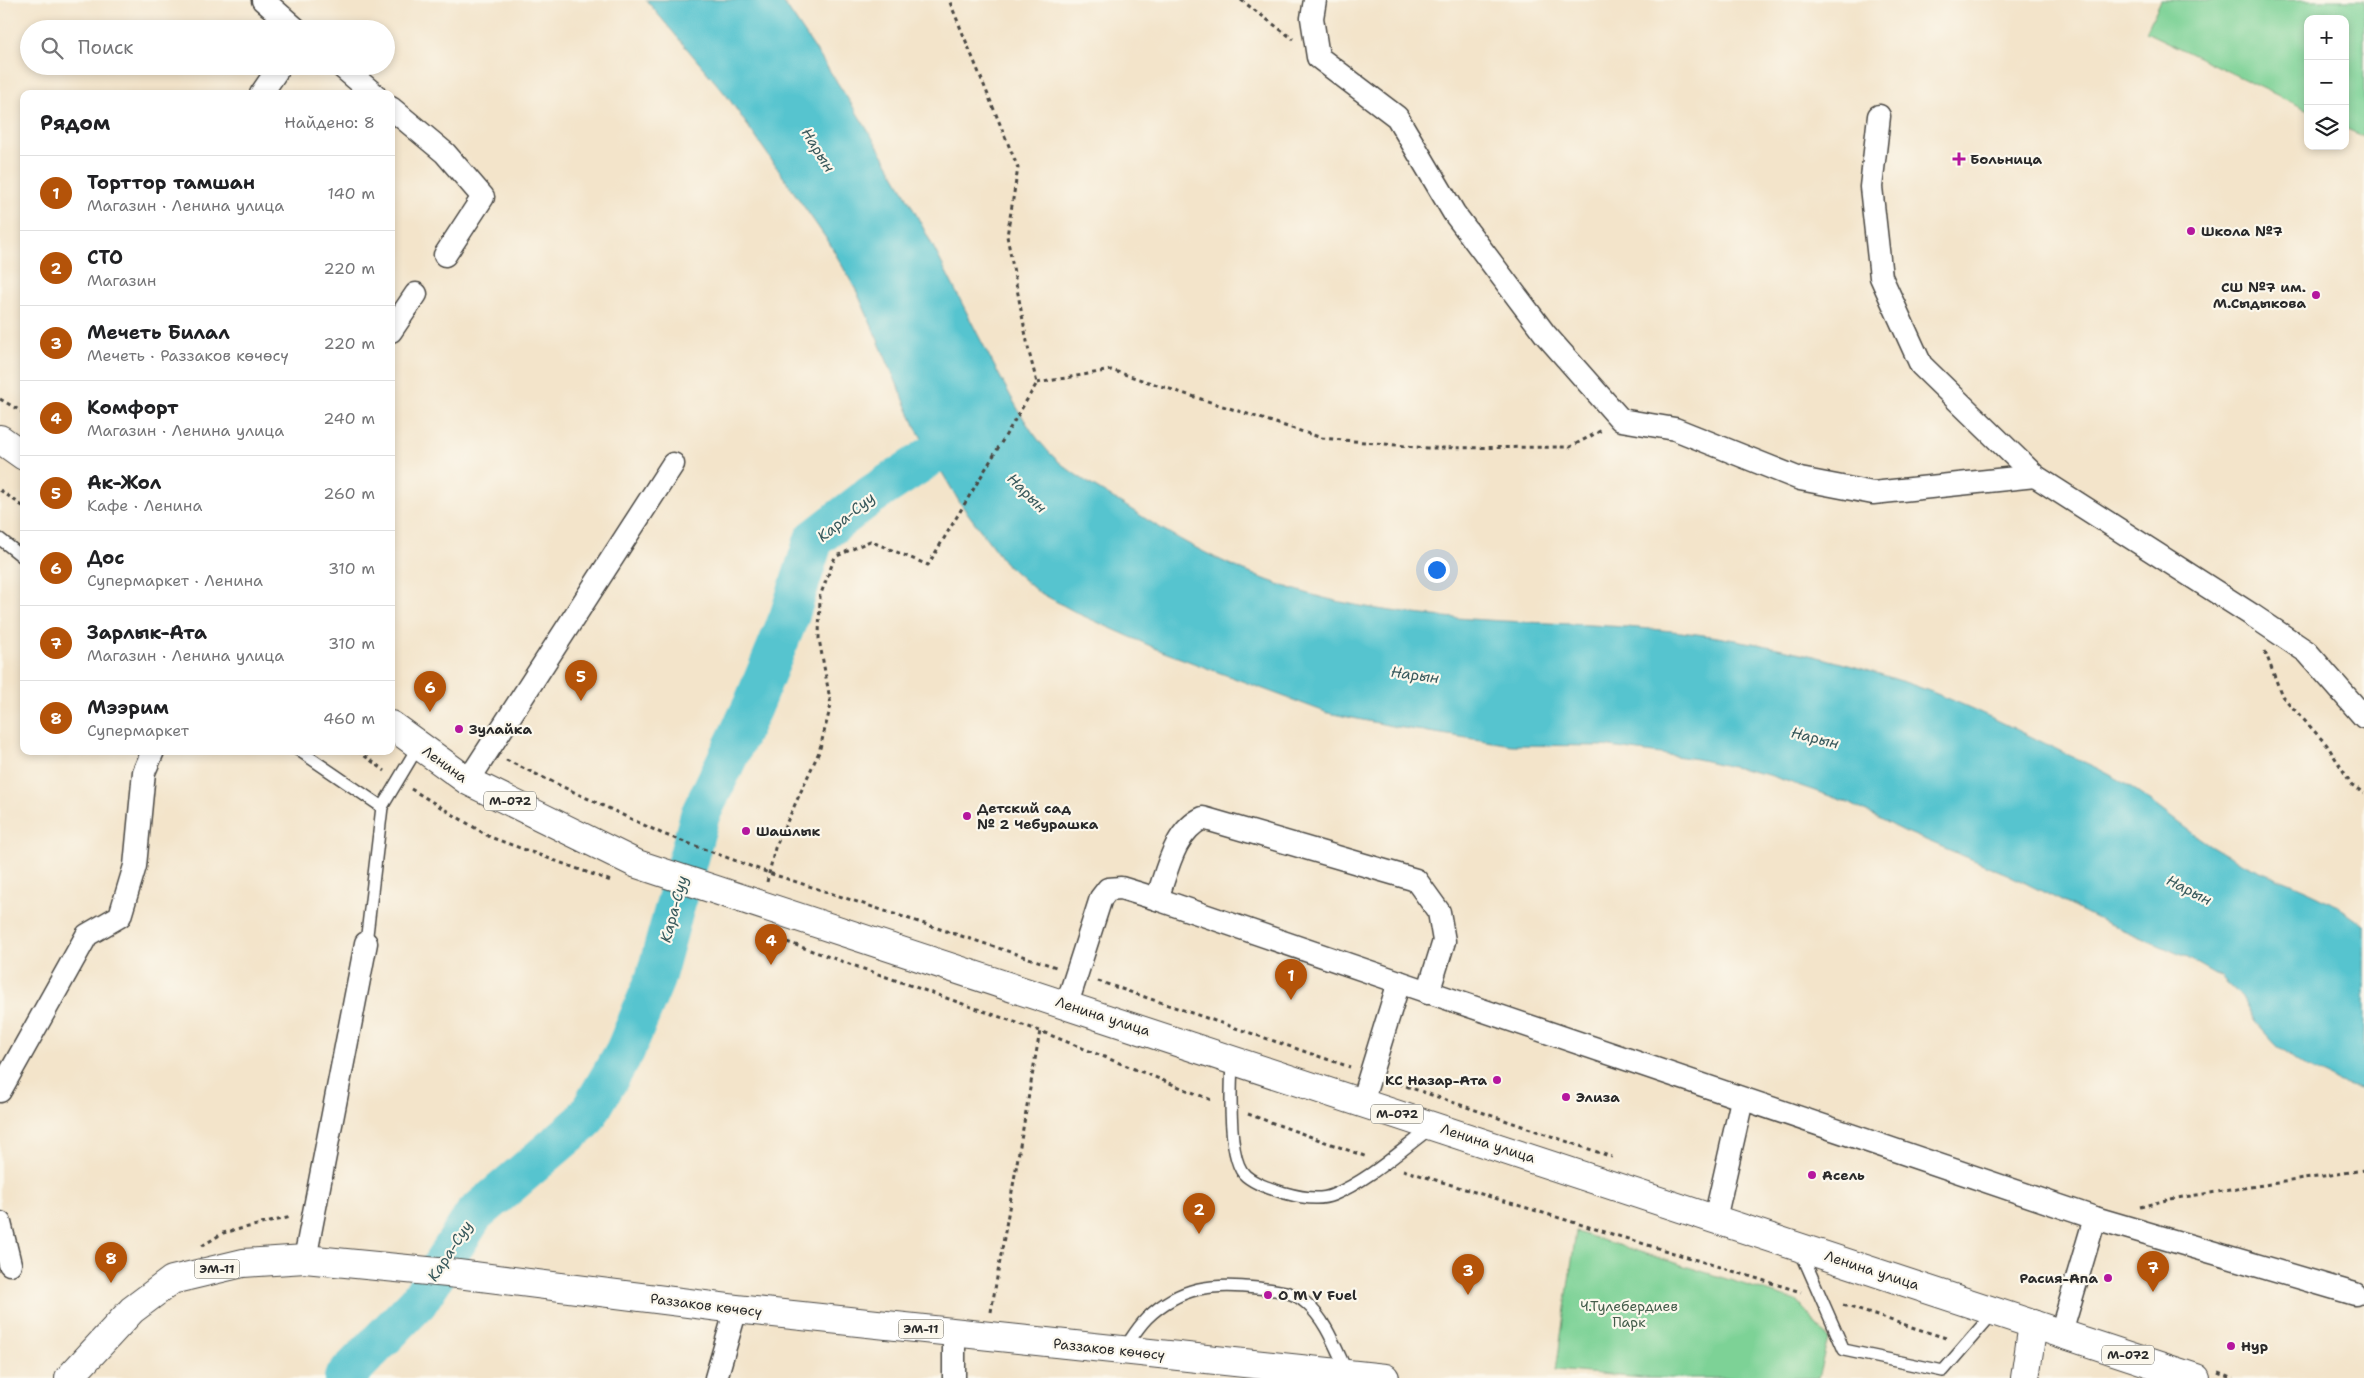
<!DOCTYPE html>
<html lang="ru">
<head>
<meta charset="utf-8">
<style>
  :root { --surface:#fff; --page:#f6f6f6; --text:#202124; --muted:#757577; --line:#e0e0e0; --accent:#b45309 }
  body { margin:0; font-family:"Shantell Sans",sans-serif; background:var(--page); color:var(--text) }
  .controls { position:absolute; right:15px; top:15px; display:grid; overflow:hidden; border-radius:10px; box-shadow:0 2px 8px #0003 }
  .controls button { width:45px; height:45px; display:grid; place-items:center; padding:0; border:0; border-bottom:1px solid var(--line); background:var(--surface); color:var(--text); font:25px sans-serif }
  .you { position:absolute; left:1436px; top:569px; width:18px; height:18px; margin:-12px; border:4px solid #fff; border-radius:50%; background:#1a73e8; box-shadow:0 0 0 8px #1a73e833 }
  .badge { display:grid; place-items:center; width:32px; height:32px; border-radius:50%; background:var(--accent); color:#fff; font-size:16px; font-weight:700 }
  .pin { position:absolute; translate:-50% -41px; filter:drop-shadow(0 1px 2px #0008) }
  .pin::after { content:''; position:absolute; top:26px; width:18px; height:15px; background:inherit; clip-path:polygon(0 0,100% 0,50% 100%) }
  .list { margin:0; padding:0; list-style:none }
  h2 { display:flex; justify-content:space-between; align-items:center; height:65px; margin:0; padding:0 20px; font-size:21px }
  h2 small { font-size:16px; font-weight:400; color:var(--muted) }
  .list li { display:grid; grid-template-columns:32px 1fr auto; gap:15px; align-items:center; box-sizing:border-box; height:75px; padding:0 20px; border-top:1px solid var(--line) }
  .list b { display:block; font-size:19px; white-space:nowrap }
  .list p { margin:0; font-size:16px; white-space:nowrap; color:var(--muted) }
  .list em { font-size:16px; font-style:normal; color:var(--muted) }
  .icon { flex:none; width:28px; height:28px; fill:none; stroke:currentColor; stroke-width:2; stroke-linecap:round; stroke-linejoin:round }
  .map { position:relative; flex:none; width:2364px; height:1378px; overflow:hidden }
  .search { position:absolute; background:var(--surface); box-shadow:0 2px 8px #0003; left:20px; top:20px; width:375px; height:55px; display:flex; align-items:center; gap:12px; box-sizing:border-box; padding:0 18px; border-radius:28px; color:var(--muted); font-size:19px }
  .panel { position:absolute; background:var(--surface); box-shadow:0 2px 8px #0003; left:20px; top:90px; width:375px; height:665px; border-radius:10px }
  .map>svg:first-child { display:block }
  .green { fill:#7dd296; stroke:#547e60 }
  .water { fill:#57c4cf; stroke:#41787d }
  .lines { fill:none; stroke-linecap:round; stroke-linejoin:round }
  .river { stroke:#57c4cf; stroke-width:40 }
  .service-casing { stroke:#494743; stroke-width:14 }
  .minor-casing { stroke:#494743; stroke-width:25 }
  .primary-casing { stroke:#494743; stroke-width:30 }
  .trunk-casing { stroke:#494743; stroke-width:30 }
  .path { stroke:#494743; stroke-width:3; stroke-dasharray:4 4; stroke-linecap:butt }
  .service { stroke:#fff; stroke-width:11 }
  .minor { stroke:#fff; stroke-width:22 }
  .primary { stroke:#fff; stroke-width:28 }
  .trunk { stroke:#fff; stroke-width:28 }
  .poi-dot { fill:#b5179e; stroke:#fbf7ec; stroke-width:2 }
  .labels { text-anchor:middle; stroke-width:4.5; stroke-linejoin:round; paint-order:stroke }
  .shield { fill:#fbf7ec; stroke:#696865; stroke-width:1 }
  .shield-label { font-size:12px; font-weight:bold; fill:#2b2b2b }
  .poi-label { font-size:14px; font-weight:bold; fill:#2b2b2b; stroke:#fbf7ec; text-anchor:start }
  .street-label { font-size:14px; fill:#2b2b2b; stroke:#fbf7ec }
  .park-label { font-size:14px; fill:#445d4b; stroke:#fbf7ec }
  .water-label { font-size:15px; font-style:italic; fill:#38595c; stroke:#fbf7ec }
</style>
</head>
<body>
<div class="map">
<svg width="2364" height="1378" viewBox="0 0 2364 1378">
  <rect width="100%" height="100%" fill="#fbf7ec"/>
  <filter id="ink" filterUnits="userSpaceOnUse"><feTurbulence type="fractalNoise" baseFrequency=".02" numOctaves="2"/><feDisplacementMap in="SourceGraphic" scale="10" xChannelSelector="R" yChannelSelector="G"/><feConvolveMatrix kernelMatrix="1 2 1 2 8 2 1 2 1" color-interpolation-filters="sRGB"/></filter>
  <filter id="wash" filterUnits="userSpaceOnUse"><feTurbulence type="fractalNoise" baseFrequency=".0096" numOctaves="4" result="noise"/><feDisplacementMap in="SourceGraphic" scale="20" xChannelSelector="R" yChannelSelector="G"/><feGaussianBlur stdDeviation="1.12" result="paint"/><feColorMatrix in="noise" values="0 0 0 0 0 0 0 0 0 0 0 0 0 0 0 0 0 1.4 0 .05"/><feComposite in="paint" operator="in"/></filter>
  <g filter="url(#wash)">
    <rect width="100%" height="100%" fill="#f3e4ca"/>
    <!-- green -->
    <g class="green">
      <polygon points="2161,0 2364,0 2364,137 2345,128 2345,19 2308,19 2308,110 2146,32"/>
      <polygon points="1576,1232 1797,1301 1828,1338 1818,1378 1643,1378 1556,1370"/>
    </g>
    <!-- water -->
    <path class="water" d="M646,0h136c48,71 96,141 135,216 28,52 53,105 81,157 17,31 33,64 60,88 22,19 50,33 74,49 62,41 131,74 204,91 119,27 242,17 361,33 64,9 130,23 192,43 55,17 109,43 161,69 21,11 43,19 62,30 40,23 73,56 113,78 45,25 99,37 139,71v164l-25,-7 -37,-17 -25,-19 -22,-24 -13,-25 -21,-20 -35,-20 -84,-36 -95,-47 -103,-43 -57,-29 -78,-27 -72,-16 -94,-13 -91,-1 -115,-18 -69,-14 -164,-61 -85,-38 -42,-23 -32,-28 -45,-60 -43,-73 -60,-138 -27,-48 -103,-148z"/>
    <g class="lines">
      <!-- river -->
      <polyline class="river" points="344,1378 418,1302 474,1215 584,1121 625,1051 655,979 700,815 752,707 789,617 814,539 870,496 969,431"/>
    </g>
  </g>
  <g filter="url(#ink)">
    <g class="lines">
      <defs>
        <g id="service">
          <polyline points="0,539 24,558"/>
          <polyline points="300,751 382,807"/>
          <polyline points="366,943 382,807 419,745"/>
          <path d="M1232,1061c-1,23 -5,100 14,115 11,9 26,13 39,17 14,4 34,8 48,2 36,-15 67,-44 98,-67"/>
          <polyline points="1800,1250 1844,1350 1943,1371 1994,1312"/>
          <path d="M1124,1349c7,-10 14,-22 23,-31 33,-32 67,-35 110,-30 19,2 34,2 49,15 20,17 30,46 41,69"/>
        </g>
        <g id="minor">
          <polyline points="263,0 296,29"/>
          <polyline points="1315,0 1312,18 1318,57 1397,117 1454,213 1545,334 1621,420 1675,429 1800,479 1873,493 2035,476"/>
          <polyline points="341,66 374,94"/>
          <polyline points="261,94 280,66"/>
          <polyline points="391,108 445,153 483,197 445,255"/>
          <polyline points="1879,116 1871,187 1881,277 1921,365 2035,476 2252,615 2307,652 2364,717"/>
          <polyline points="391,331 416,294"/>
          <polyline points="468,781 673,464"/>
          <path d="M1157,899c10,-28 17,-68 46,-81l213,62 23,32 5,29 -16,52"/>
          <polyline points="1399,982 2095,1218 2355,1294"/>
          <polyline points="1067,1004 1101,898 1108,889 1121,888 1157,899 1399,982 1362,1102"/>
          <polyline points="0,1091 87,935 120,916 135,866 144,772 153,751"/>
          <polyline points="1715,1219 1742,1100"/>
          <polyline points="0,1223 10,1264"/>
          <polyline points="305,1259 366,943"/>
          <polyline points="954,1333 954,1378"/>
          <polyline points="2061,1333 2095,1218"/>
          <polyline points="716,1378 736,1309"/>
        </g>
        <g id="primary">
          <polyline points="0,439 24,456"/>
          <polyline points="391,725 468,781 637,864 2196,1378"/>
          <polyline points="2025,1378 2033,1324"/>
        </g>
        <polyline id="trunk" points="69,1378 132,1310 172,1280 243,1263 305,1259 458,1274 736,1309 1385,1378"/>
      </defs>
      <!-- service casing -->
      <use href="#service" class="service-casing"/>
      <!-- minor casing -->
      <use href="#minor" class="minor-casing"/>
      <!-- primary casing -->
      <use href="#primary" class="primary-casing"/>
      <!-- trunk casing -->
      <use href="#trunk" class="trunk-casing"/>
      <!-- path -->
      <g class="path">
        <polyline points="1241,0 1293,39"/>
        <polyline points="1037,383 1111,370 1322,438 1427,448 1570,447 1602,430"/>
        <polyline points="0,399 24,413"/>
        <polyline points="0,490 24,507"/>
        <polyline points="2265,651 2282,696 2327,745 2352,785 2364,793"/>
        <polyline points="358,751 385,771"/>
        <polyline points="506,760 663,834 769,873 1056,967"/>
        <polyline points="411,789 490,837 611,881"/>
        <polyline points="767,882 775,848 819,752 831,705 819,639 820,596 835,557 870,541 928,565 1037,383 1029,352 1007,236 1018,168 949,0"/>
        <polyline points="787,942 1040,1031 1214,1101"/>
        <polyline points="1098,981 1350,1067"/>
        <polyline points="1391,1081 1612,1157"/>
        <polyline points="1248,1114 1367,1157"/>
        <polyline points="1403,1170 1801,1292"/>
        <polyline points="2140,1207 2170,1199 2364,1170"/>
        <polyline points="202,1246 223,1233 291,1217"/>
        <polyline points="1843,1305 1949,1339"/>
        <polyline points="991,1312 1040,1031"/>
        <polyline points="2218,1372 2233,1378"/>
      </g>
      <!-- service -->
      <use href="#service" class="service"/>
      <!-- minor -->
      <use href="#minor" class="minor"/>
      <!-- primary -->
      <use href="#primary" class="primary"/>
      <!-- trunk -->
      <use href="#trunk" class="trunk"/>
    </g>
  </g>
  <!-- markers -->
  <g class="poi-dot">
    <path d="M1956.5 151.5h5v5h5v5h-5v5h-5v-5h-5v-5h5z"/>
    <circle cx="2191" cy="231" r="5"/>
    <circle cx="2316" cy="295" r="5"/>
    <circle cx="459" cy="729" r="5"/>
    <circle cx="967" cy="816" r="5"/>
    <circle cx="746" cy="831" r="5"/>
    <circle cx="1497" cy="1080" r="5"/>
    <circle cx="1566" cy="1097" r="5"/>
    <circle cx="1812" cy="1175" r="5"/>
    <circle cx="2108" cy="1278" r="5"/>
    <circle cx="1268" cy="1295" r="5"/>
    <circle cx="2231" cy="1346" r="5"/>
  </g>
  <g class="labels">
    <!-- shield labels -->
    <g class="shield">
      <rect x="484" y="791.5" width="52" height="19" rx="4"/>
      <rect x="1371" y="1104.5" width="52" height="19" rx="4"/>
      <rect x="194.5" y="1259.5" width="45" height="19" rx="4"/>
      <rect x="898.5" y="1319.5" width="45" height="19" rx="4"/>
      <rect x="2102" y="1345.5" width="52" height="19" rx="4"/>
    </g>
    <g class="shield-label">
      <text x="510" y="805">М-072</text>
      <text x="1397" y="1118">М-072</text>
      <text x="217" y="1273">ЭМ-11</text>
      <text x="921" y="1333">ЭМ-11</text>
      <text x="2128" y="1359">М-072</text>
    </g>
    <!-- poi labels -->
    <g class="poi-label">
      <text x="1970" y="164">Больница</text>
      <text x="2201" y="236">Школа №7</text>
      <text x="2306" y="292" text-anchor="end">СШ №7 им.<tspan x="2306" dy="16">М.Сыдыкова</tspan></text>
      <text x="469" y="734">Зулайка</text>
      <text x="977" y="813">Детский сад<tspan x="977" dy="16">№ 2 Чебурашка</tspan></text>
      <text x="756" y="836">Шашлык</text>
      <text x="1487" y="1085" text-anchor="end">КС Назар-Ата</text>
      <text x="1576" y="1102">Элиза</text>
      <text x="1822" y="1180">Асель</text>
      <text x="2098" y="1283" text-anchor="end">Расия-Апа</text>
      <text x="1278" y="1300">O M V Fuel</text>
      <text x="2241" y="1351">Нур</text>
    </g>
    <!-- street labels -->
    <g class="street-label">
      <text transform="translate(445 764) rotate(36)" y="5">Ленина</text>
      <text transform="translate(1103 1016) rotate(18)" y="5">Ленина улица</text>
      <text transform="translate(1488 1143) rotate(18)" y="5">Ленина улица</text>
      <text transform="translate(1872 1270) rotate(18)" y="5">Ленина улица</text>
      <text transform="translate(706 1305) rotate(7)" y="5">Раззаков көчөсү</text>
      <text transform="translate(1109 1349) rotate(6)" y="5">Раззаков көчөсү</text>
    </g>
    <!-- park labels -->
    <g class="park-label">
      <text x="1629" y="1311">Ч.Тулебердиев<tspan x="1629" dy="16">Парк</tspan></text>
    </g>
    <!-- water labels -->
    <g class="water-label">
      <text transform="translate(818 150) rotate(58)" y="5">Нарын</text>
      <text transform="translate(1027 493) rotate(45)" y="5">Нарын</text>
      <text transform="translate(846 517) rotate(-39)" y="5">Кара-Суу</text>
      <text transform="translate(1415 675) rotate(8)" y="5">Нарын</text>
      <text transform="translate(1815 738) rotate(14)" y="5">Нарын</text>
      <text transform="translate(2189 890) rotate(27)" y="5">Нарын</text>
      <text transform="translate(674 909) rotate(-75)" y="5">Кара-Суу</text>
      <text transform="translate(450 1251) rotate(-57)" y="5">Кара-Суу</text>
    </g>
  </g>
</svg>
<div class="controls">
<button>+</button>
<button>−</button>
<button><svg class="icon" aria-label="layers" viewBox="0 0 24 24"><path d="M12 4l9 5-9 5-9-5zM3 14l9 5 9-5"/></svg></button>
</div>
<div class="you"></div>
<div class="pin badge" style="left:1291px;top:1000px">1</div>
<div class="pin badge" style="left:1199px;top:1234px">2</div>
<div class="pin badge" style="left:1468px;top:1295px">3</div>
<div class="pin badge" style="left:771px;top:965px">4</div>
<div class="pin badge" style="left:581px;top:701px">5</div>
<div class="pin badge" style="left:430px;top:712px">6</div>
<div class="pin badge" style="left:2153px;top:1292px">7</div>
<div class="pin badge" style="left:111px;top:1283px">8</div>
<div class="search"><svg class="icon" aria-label="search" viewBox="0 0 24 24"><circle cx="10" cy="10" r="6"/><path d="M15 15l6 6"/></svg>Поиск</div>
<section class="panel">
<h2>Рядом<small>Найдено: 8</small></h2>
<ul class="list">
<li><span class="badge">1</span><div><b>Торттор тамшан</b><p>Магазин · Ленина улица</p></div><em>140 m</em></li>
<li><span class="badge">2</span><div><b>СТО</b><p>Магазин</p></div><em>220 m</em></li>
<li><span class="badge">3</span><div><b>Мечеть Билал</b><p>Мечеть · Раззаков көчөсү</p></div><em>220 m</em></li>
<li><span class="badge">4</span><div><b>Комфорт</b><p>Магазин · Ленина улица</p></div><em>240 m</em></li>
<li><span class="badge">5</span><div><b>Ак-Жол</b><p>Кафе · Ленина</p></div><em>260 m</em></li>
<li><span class="badge">6</span><div><b>Дос</b><p>Супермаркет · Ленина</p></div><em>310 m</em></li>
<li><span class="badge">7</span><div><b>Зарлык-Ата</b><p>Магазин · Ленина улица</p></div><em>310 m</em></li>
<li><span class="badge">8</span><div><b>Мээрим</b><p>Супермаркет</p></div><em>460 m</em></li>
</ul>
</section>
</div>
</body>
</html>
